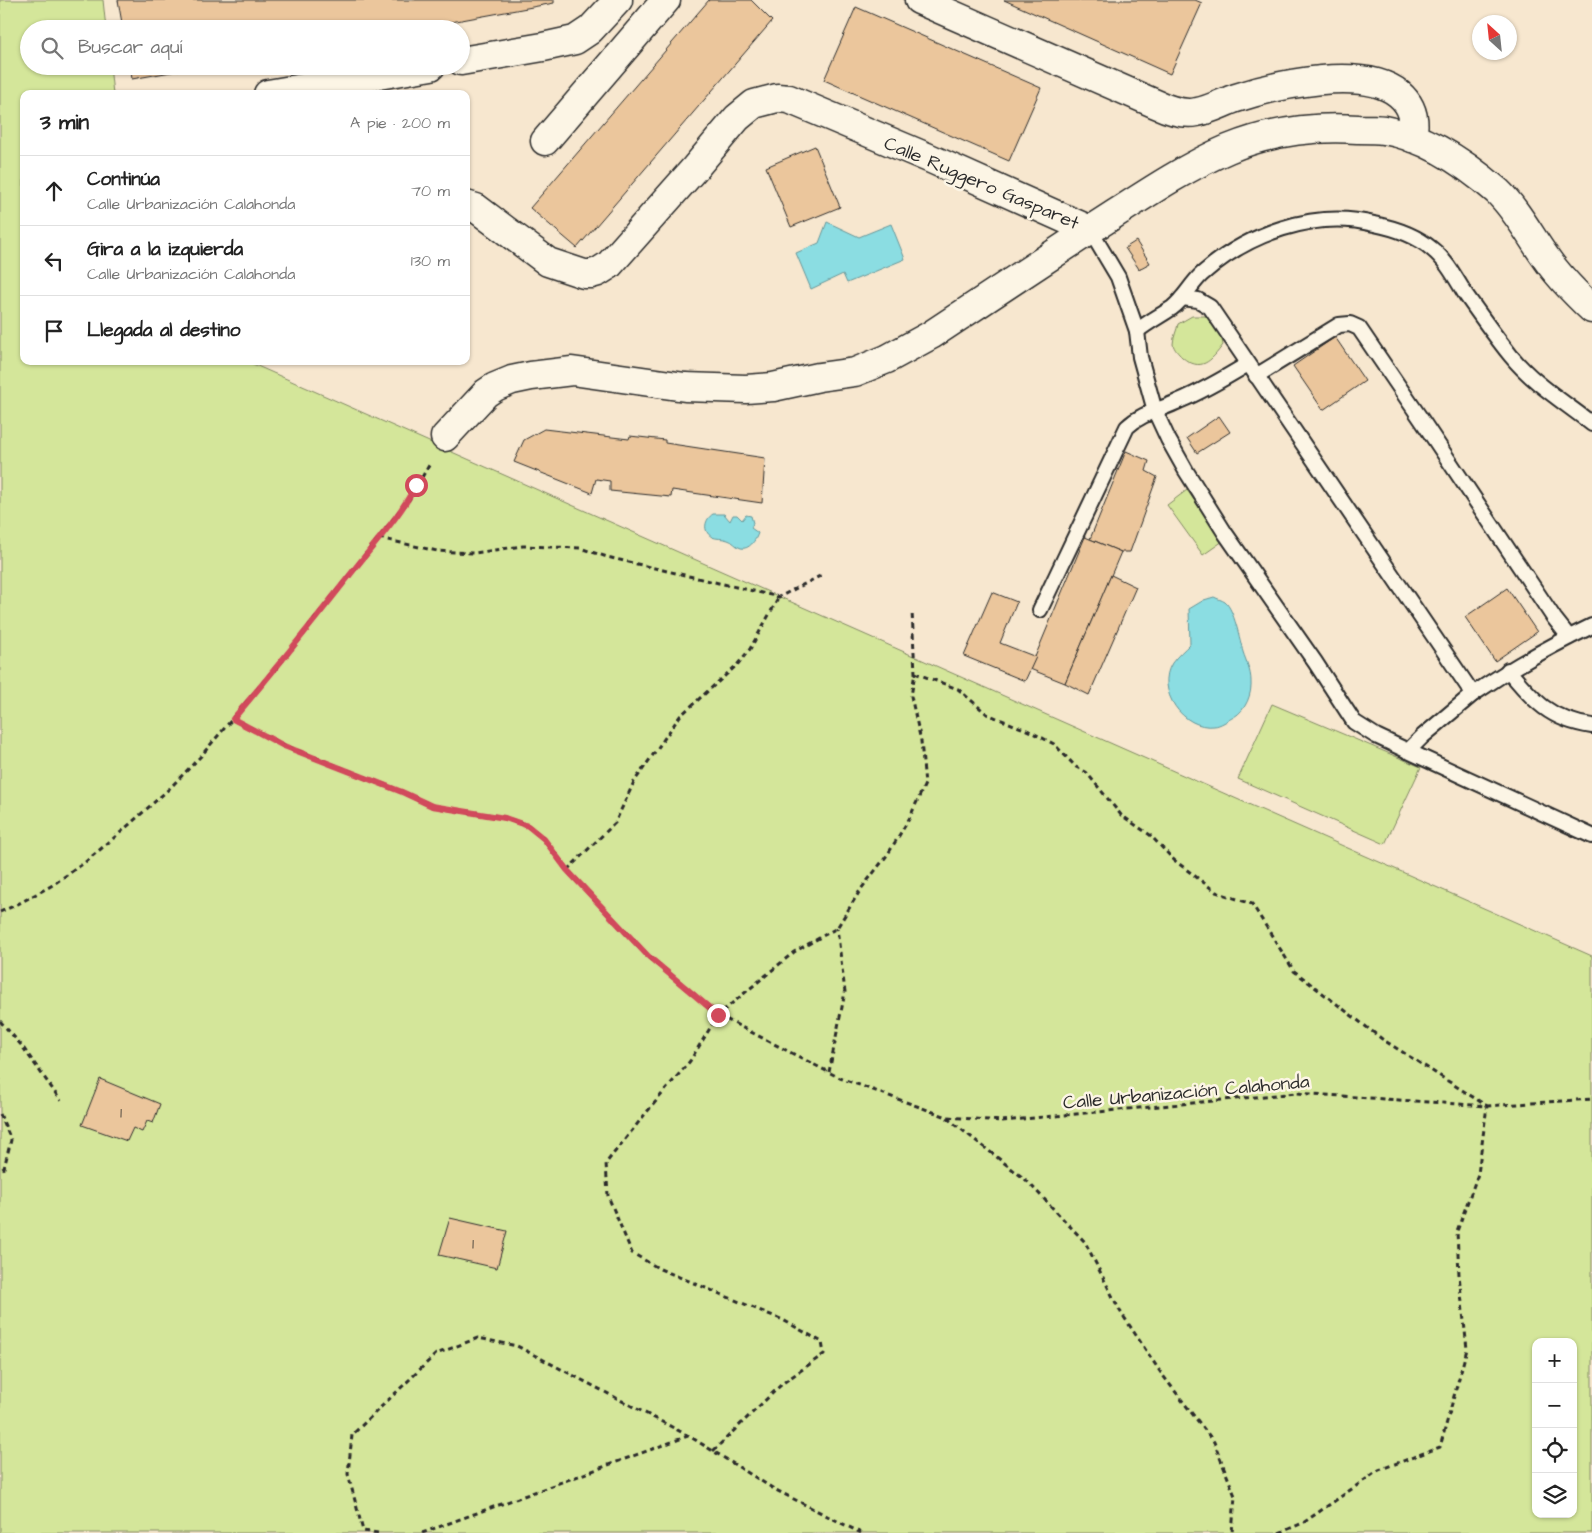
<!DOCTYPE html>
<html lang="es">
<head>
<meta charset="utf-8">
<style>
  :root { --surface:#fff; --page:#f2f2f2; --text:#222; --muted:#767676; --line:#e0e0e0 }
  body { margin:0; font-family:"Architects Daughter",sans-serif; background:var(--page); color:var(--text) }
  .controls { position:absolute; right:15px; bottom:15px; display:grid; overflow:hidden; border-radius:10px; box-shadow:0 1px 4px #0004 }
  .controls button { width:45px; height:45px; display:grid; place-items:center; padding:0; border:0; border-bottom:1px solid var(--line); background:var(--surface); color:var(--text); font:25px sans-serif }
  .compass { position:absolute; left:1472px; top:15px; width:45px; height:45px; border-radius:50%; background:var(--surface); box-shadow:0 1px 4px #0004; rotate:333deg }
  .stop { position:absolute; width:15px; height:15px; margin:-11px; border:4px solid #d1495b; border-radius:50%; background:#fff }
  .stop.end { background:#d1495b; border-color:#fff; box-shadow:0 1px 5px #0008 }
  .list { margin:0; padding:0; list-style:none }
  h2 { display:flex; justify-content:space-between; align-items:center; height:65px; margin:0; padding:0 20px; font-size:21px }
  h2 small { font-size:16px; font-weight:400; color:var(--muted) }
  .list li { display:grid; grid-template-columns:32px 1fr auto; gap:15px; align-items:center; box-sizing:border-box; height:70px; padding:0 20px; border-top:1px solid var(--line) }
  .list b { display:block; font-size:19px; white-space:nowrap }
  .list p { margin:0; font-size:16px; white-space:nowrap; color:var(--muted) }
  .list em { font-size:16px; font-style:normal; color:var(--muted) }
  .icon { flex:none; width:28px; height:28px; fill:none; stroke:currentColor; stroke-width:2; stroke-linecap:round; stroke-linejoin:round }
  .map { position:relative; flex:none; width:1592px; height:1533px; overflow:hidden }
  .search { position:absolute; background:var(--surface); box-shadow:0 1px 4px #0004; left:20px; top:20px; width:450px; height:55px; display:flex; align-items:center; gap:12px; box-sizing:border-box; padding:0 18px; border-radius:28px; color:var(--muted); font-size:19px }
  .panel { position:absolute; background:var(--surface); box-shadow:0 1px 4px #0004; left:20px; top:90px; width:450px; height:275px; border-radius:10px }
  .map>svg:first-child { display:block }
  .green { fill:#d4e69a; stroke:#808862; fill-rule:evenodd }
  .water { fill:#8bdde2; stroke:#659699 }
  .building { fill:#ebc69c; stroke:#2b2b2b }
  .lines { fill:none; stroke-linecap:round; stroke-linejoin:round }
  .service-casing { stroke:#2b2b2b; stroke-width:18 }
  .minor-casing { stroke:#2b2b2b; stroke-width:31 }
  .path { stroke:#2b2b2b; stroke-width:3; stroke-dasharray:5 4; stroke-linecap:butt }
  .service { stroke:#fcf5e5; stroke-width:14 }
  .minor { stroke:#fcf5e5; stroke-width:28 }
  .route { stroke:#d1495b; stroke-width:6 }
  .labels { text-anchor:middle; stroke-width:5; stroke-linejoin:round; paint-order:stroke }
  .number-label { font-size:16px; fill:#5b5247 }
  .street-label { font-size:19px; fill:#2b2b2b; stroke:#fcf5e5 }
</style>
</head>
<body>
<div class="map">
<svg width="1592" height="1533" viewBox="0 0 1592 1533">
  <rect width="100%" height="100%" fill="#f7e7cf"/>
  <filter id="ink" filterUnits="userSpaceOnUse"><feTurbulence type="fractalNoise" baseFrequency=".02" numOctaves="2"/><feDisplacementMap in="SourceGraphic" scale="10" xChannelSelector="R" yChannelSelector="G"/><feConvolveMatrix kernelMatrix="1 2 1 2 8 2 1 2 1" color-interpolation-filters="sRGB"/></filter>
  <g filter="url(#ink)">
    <!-- green -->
    <g class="green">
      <path d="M0,0h103l3,29h-77v37h81l3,28h-89v267h222l1346,595v577h-1592zM1536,1342h37v172h-37z"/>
      <path d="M1192,316h16l12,13 3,16c-12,16 -22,28 -41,12 -4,-4 -8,-8 -9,-13 0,-6 4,-14 5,-20z"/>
      <polygon points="1187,490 1223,541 1203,555 1167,505"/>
      <polygon points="1272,704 1421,767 1385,844 1238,779"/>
    </g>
    <!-- water -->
    <g class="water">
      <polygon points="827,222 859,237 891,224 905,259 847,283 843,274 811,289 796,253 819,243"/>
      <path d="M713,514h11l6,7 3,-6h4l5,5 4,-5 5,1 2,7 -2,5 7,5c-2,7 -9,17 -17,15 -5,-1 -8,-7 -13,-8 -5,-2 -12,-1 -16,-3 -10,-6 -7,-18 1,-23z"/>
      <path d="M1214,597c4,2 8,3 11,5 9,7 15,38 18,50 3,9 8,19 8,29 1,13 -5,29 -17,36 -6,3 -14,9 -20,9 -31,4 -59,-36 -42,-63 5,-7 12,-13 18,-19l-1,-35 15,-9z"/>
    </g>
    <!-- building -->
    <g class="building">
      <polygon points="118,0 554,0 554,3 413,29 123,29"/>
      <polygon points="709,0 751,0 772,21 577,248 530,208"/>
      <polygon points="1004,0 1195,0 1202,3 1170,74"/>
      <polygon points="856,7 1041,88 1009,161 824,80"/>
      <polygon points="130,66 204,66 132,79"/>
      <polygon points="815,146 840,207 791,227 766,167"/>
      <polygon points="1136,241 1150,263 1139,269 1125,248"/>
      <polygon points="1335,337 1365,381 1323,410 1293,366"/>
      <polygon points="1219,416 1230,432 1197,453 1187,438"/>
      <polygon points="544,429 629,439 630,436 665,440 665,443 765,458 762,503 672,490 671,497 610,491 610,481 596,479 592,493 514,462 524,440"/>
      <polygon points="1126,451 1149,461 1146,471 1157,477 1130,552 1121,552 1090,539"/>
      <polygon points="1085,537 1121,552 1065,683 1030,669"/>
      <polygon points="1111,575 1136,587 1089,695 1065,683"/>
      <polygon points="1507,588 1537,632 1495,661 1465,617"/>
      <polygon points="992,592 1017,602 1000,643 1036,657 1025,681 964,656"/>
      <polygon points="100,1079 160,1104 153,1123 147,1121 142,1132 133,1128 127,1141 82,1125"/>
      <polygon points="450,1218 507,1231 497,1268 439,1255"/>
    </g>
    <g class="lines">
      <defs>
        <g id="service">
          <polyline points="1090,230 1118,277 1137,331 1140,357 1155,411 1168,439 1186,471 1225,533 1315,662 1354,722 1376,736 1408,751"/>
          <path d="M1182,298l16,2 12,7 263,387c38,-26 77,-48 119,-68"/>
          <path d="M1137,331c11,-9 23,-15 35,-23 12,-9 19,-24 30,-34 45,-40 112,-65 172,-50 20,4 42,11 58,25 15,12 24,30 34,46 14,20 29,41 45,61 22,27 53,46 81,68"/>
          <polyline points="1256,376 1339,325 1350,324 1359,328 1423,422 1554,618 1569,637"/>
          <path d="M1040,610l87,-183c15,-14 33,-17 52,-26 24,-10 46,-23 69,-37"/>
          <path d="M1508,670c26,31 42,50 84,56"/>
          <polyline points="1473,694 1423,736 1408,751 1592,836"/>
        </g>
        <g id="minor">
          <path d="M919,0l237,104c13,6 28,11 41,8 13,-2 27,-10 39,-14 40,-13 128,-33 163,-4 14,12 17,26 13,44"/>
          <polyline points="461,61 543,47 575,40 590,30 618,0"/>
          <polyline points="268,94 431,66"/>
          <polyline points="545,141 666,0"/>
          <path d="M466,205l10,3 72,54 36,12h7l7,-2 11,-7 86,-97 42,-50 17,-14 23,-6 12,1 140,59 161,72c44,-28 91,-61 138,-81 41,-17 86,-23 130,-20 9,0 18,0 26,1 42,7 82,34 113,61 20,19 33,45 49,67 13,19 29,35 46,51"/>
          <polyline points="445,437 486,393 495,387 512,380 531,376 572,371 685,387 746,389 773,387 819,377 855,372 887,359 931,335 1090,230"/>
        </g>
      </defs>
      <!-- service casing -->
      <use href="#service" class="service-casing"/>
      <!-- minor casing -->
      <use href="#minor" class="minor-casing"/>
      <!-- path -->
      <g class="path">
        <polyline points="379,538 437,551 474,553 523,546 580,548 607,557 779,597 822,575"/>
        <polyline points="915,673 958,689 987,714 1029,731 1054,744 1076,767 1086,772 1121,815 1150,835 1174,860 1216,892 1252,904 1294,971 1382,1039 1487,1106 1478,1174 1457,1231 1459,1275 1467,1349 1440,1447 1379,1470 1303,1523 1279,1533"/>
        <polyline points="233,719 285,746 402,792 432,806 505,818 528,826 544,839 567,870 648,956 718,1015 840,1078 947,1117 1002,1121 1297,1093 1487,1106 1592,1099"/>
        <polyline points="567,870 615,823 634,782 680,716 737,665 750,649 779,597"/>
        <polyline points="0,912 16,905 51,886 84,863 121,832 170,788 200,757 285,657 379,538 409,499 431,462"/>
        <polyline points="0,1021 22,1046 61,1101"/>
        <polyline points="829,1072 845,992 837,928"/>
        <polyline points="0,1114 11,1140 4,1168 0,1170"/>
        <polyline points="947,1118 1026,1180 1085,1242 1120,1311 1161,1373 1214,1442 1235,1496 1232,1533"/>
        <polyline points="713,1451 783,1383 824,1354 822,1342 783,1320 660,1269 632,1253 608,1196 606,1163 646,1113 690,1061 718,1015 794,952 837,928 861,889 888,854 909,819 925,784 921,741 911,696 915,673 912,611"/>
        <polyline points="378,1533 363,1531 348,1474 352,1435 436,1354 478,1338 517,1346 689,1436 774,1489 861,1533"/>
        <polyline points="422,1533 688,1436"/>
      </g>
      <!-- service -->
      <use href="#service" class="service"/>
      <!-- minor -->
      <use href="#minor" class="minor"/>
    </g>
  </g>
  <g class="lines" filter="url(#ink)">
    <!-- route -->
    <path class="route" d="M416,485c-16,31 -41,58 -63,86 -39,50 -79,100 -120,148l51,27 118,46 30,14 73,12 23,8 16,13 23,31 81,86 70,59"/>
  </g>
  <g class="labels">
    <!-- number labels -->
    <g class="number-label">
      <text x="121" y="1118">1</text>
      <text x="473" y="1249">1</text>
    </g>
    <!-- street labels -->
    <g class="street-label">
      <text transform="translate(982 182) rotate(23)" y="7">Calle Ruggero Gasparet</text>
      <text transform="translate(1186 1091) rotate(-5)" y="7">Calle Urbanización Calahonda</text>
    </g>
  </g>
</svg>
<div class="controls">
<button>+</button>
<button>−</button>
<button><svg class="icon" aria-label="locate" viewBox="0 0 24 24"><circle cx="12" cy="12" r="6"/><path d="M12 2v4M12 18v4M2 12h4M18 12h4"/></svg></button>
<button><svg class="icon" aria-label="layers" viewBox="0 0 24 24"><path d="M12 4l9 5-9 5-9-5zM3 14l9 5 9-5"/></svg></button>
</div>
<svg class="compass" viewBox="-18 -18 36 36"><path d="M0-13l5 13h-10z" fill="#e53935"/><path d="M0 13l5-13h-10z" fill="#767676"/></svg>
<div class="stop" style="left:416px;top:485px"></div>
<div class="stop end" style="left:718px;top:1015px"></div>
<div class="search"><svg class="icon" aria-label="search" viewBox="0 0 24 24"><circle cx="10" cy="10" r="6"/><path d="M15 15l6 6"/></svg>Buscar aquí</div>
<section class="panel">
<h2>3 min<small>A pie · 200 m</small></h2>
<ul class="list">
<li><svg class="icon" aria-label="ahead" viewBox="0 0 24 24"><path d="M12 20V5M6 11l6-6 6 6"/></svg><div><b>Continúa</b><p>Calle Urbanización Calahonda</p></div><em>70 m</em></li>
<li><svg class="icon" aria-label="left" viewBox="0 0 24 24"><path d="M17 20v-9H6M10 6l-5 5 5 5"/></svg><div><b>Gira a la izquierda</b><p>Calle Urbanización Calahonda</p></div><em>130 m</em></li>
<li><svg class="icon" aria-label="arrive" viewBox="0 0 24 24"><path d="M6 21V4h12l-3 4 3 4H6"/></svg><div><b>Llegada al destino</b></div></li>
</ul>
</section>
</div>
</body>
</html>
